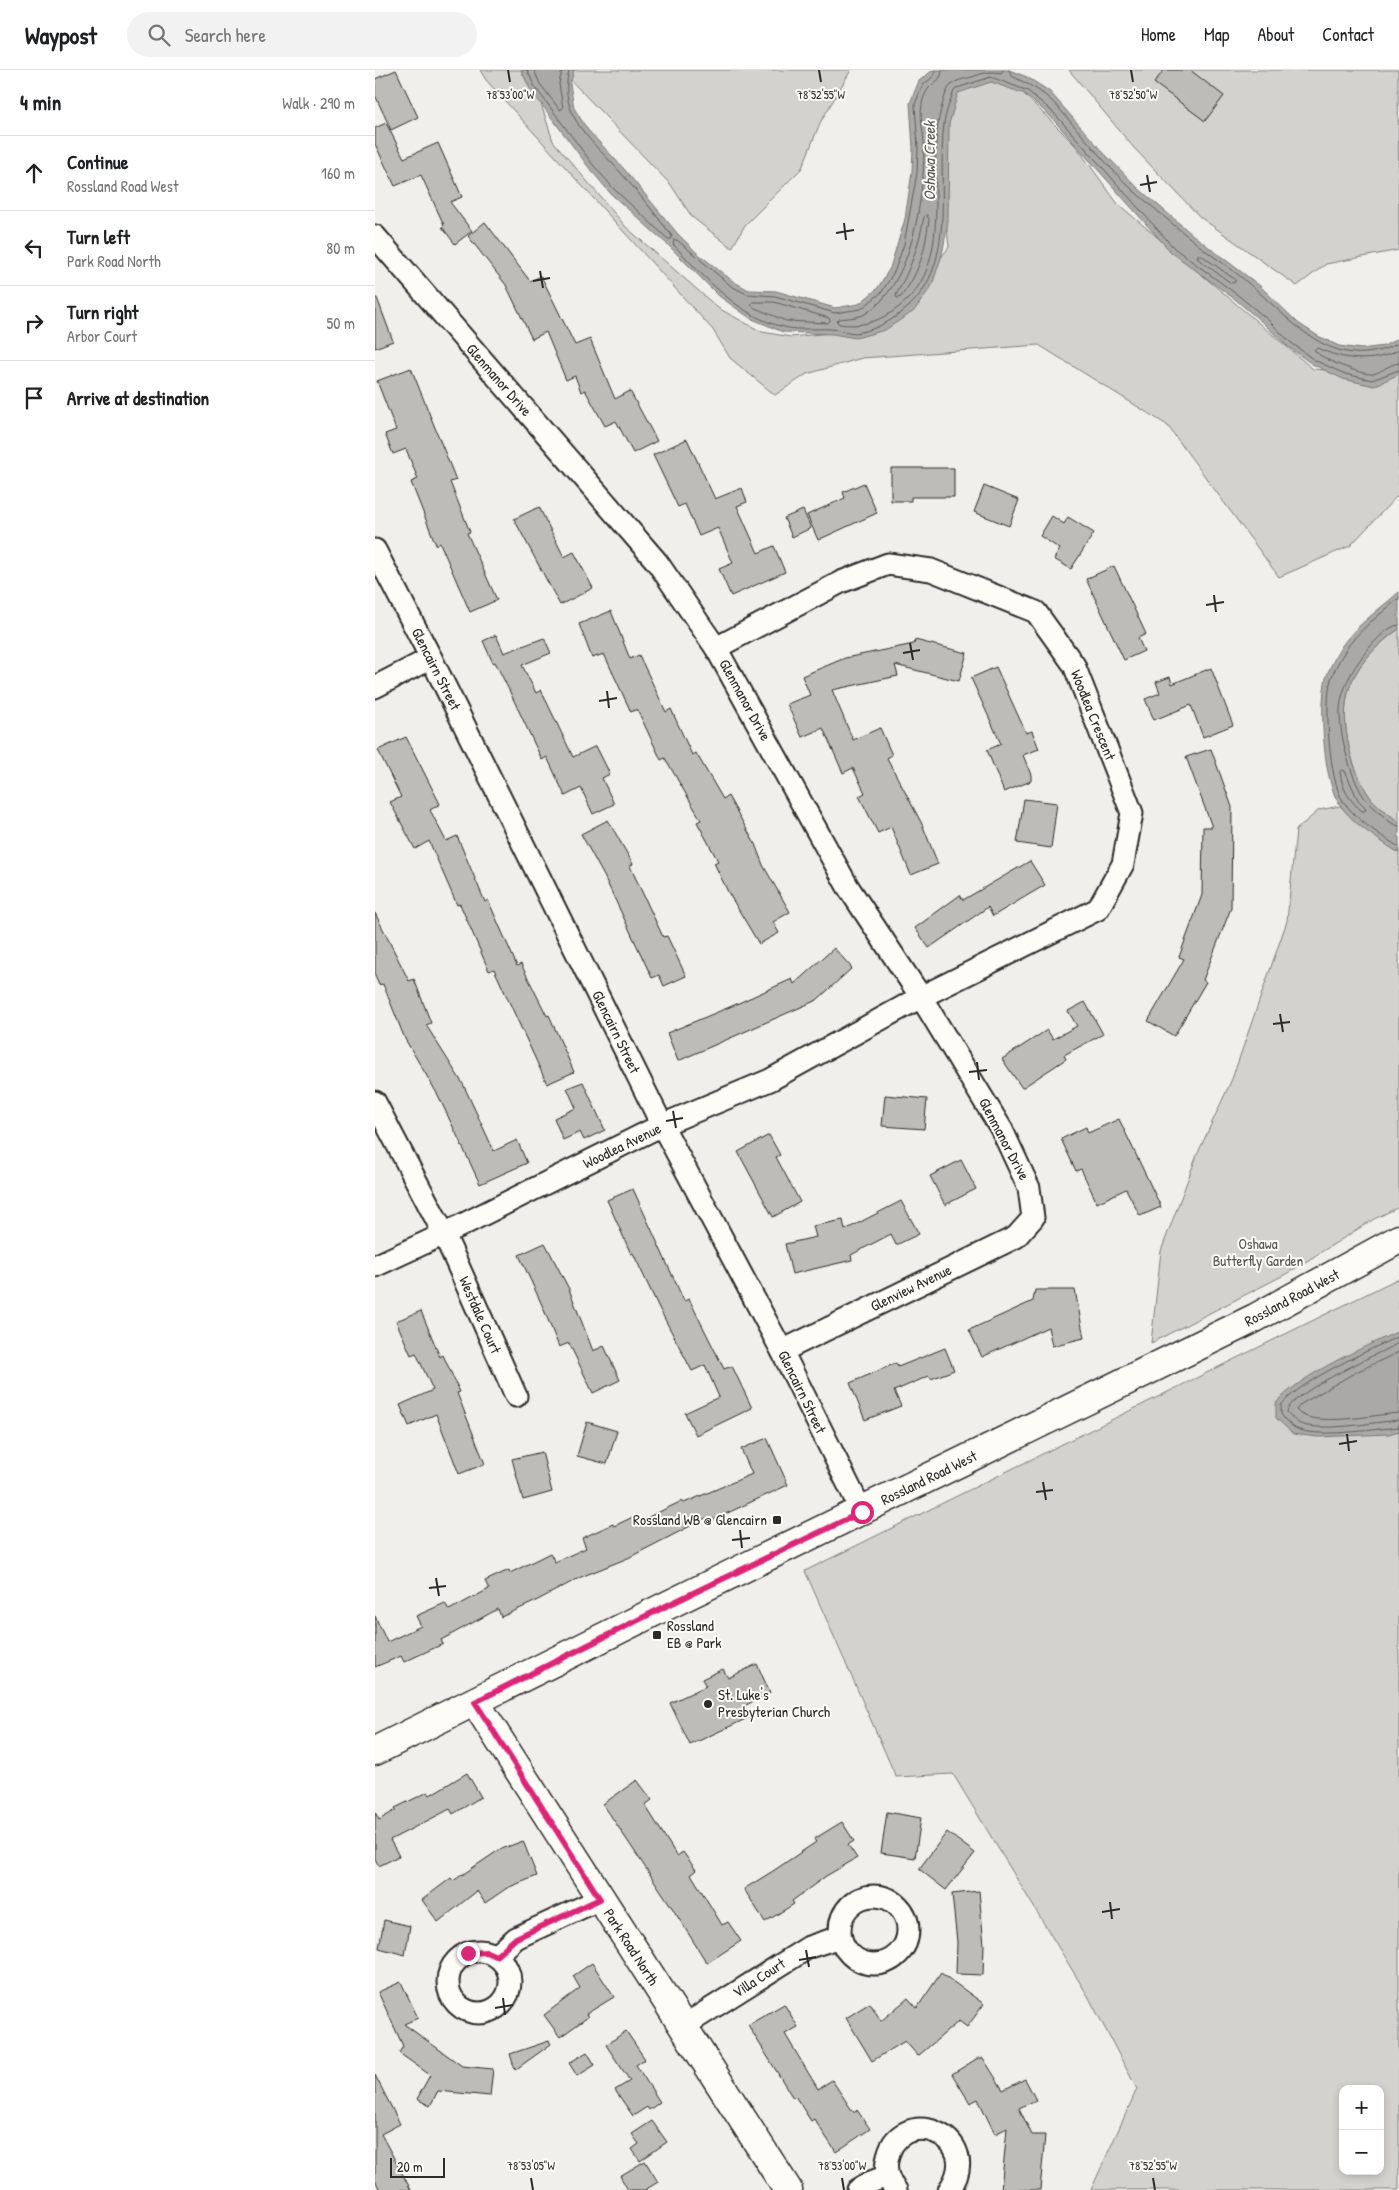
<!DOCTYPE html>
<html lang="en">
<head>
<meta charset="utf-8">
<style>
  :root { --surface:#fff; --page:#f2f2f2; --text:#202124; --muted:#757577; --line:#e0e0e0 }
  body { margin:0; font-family:"Patrick Hand",sans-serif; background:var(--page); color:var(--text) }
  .controls { position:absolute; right:15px; bottom:15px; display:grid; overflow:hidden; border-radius:10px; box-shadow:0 2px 8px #0003 }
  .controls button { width:45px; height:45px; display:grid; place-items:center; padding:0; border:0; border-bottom:1px solid var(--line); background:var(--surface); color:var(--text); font:25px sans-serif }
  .scale { position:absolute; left:15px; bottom:12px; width:55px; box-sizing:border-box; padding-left:5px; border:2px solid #2b2b2b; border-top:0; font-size:14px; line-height:18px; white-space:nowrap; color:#2b2b2b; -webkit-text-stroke:4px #fdfcf7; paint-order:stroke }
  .stop { position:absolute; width:15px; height:15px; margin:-11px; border:4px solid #db2777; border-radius:50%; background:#fff }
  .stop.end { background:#db2777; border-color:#fff; box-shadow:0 1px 5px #0008 }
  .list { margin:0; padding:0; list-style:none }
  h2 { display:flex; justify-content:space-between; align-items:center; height:65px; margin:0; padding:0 20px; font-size:21px }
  h2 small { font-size:16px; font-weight:400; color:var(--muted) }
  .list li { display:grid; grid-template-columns:32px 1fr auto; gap:15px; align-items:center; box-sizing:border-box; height:75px; padding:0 20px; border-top:1px solid var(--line) }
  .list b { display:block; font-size:19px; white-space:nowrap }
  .list p { margin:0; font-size:16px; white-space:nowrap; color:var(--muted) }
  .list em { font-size:16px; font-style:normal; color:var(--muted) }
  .icon { flex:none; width:28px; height:28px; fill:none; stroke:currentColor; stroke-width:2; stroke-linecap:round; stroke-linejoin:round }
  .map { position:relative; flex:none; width:1024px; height:2120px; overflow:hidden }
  header { display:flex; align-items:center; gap:30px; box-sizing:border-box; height:70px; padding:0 25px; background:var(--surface); border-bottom:1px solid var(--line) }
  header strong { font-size:24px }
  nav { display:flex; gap:28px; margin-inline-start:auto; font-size:18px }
  .search { width:350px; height:45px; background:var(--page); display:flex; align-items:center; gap:12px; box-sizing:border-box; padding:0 18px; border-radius:28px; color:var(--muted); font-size:19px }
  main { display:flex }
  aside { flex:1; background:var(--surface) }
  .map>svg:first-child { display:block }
  .green { fill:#d3d2cf; stroke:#7f7e7d; fill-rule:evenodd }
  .water { fill:#aaa9a7; stroke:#777775 }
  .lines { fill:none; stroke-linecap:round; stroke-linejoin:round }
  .shore { stroke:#5e5d5d; stroke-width:1 }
  .building { fill:#bdbcb8; stroke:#2b2b2b }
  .minor-casing { stroke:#2b2b2b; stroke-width:25 }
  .secondary-casing { stroke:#2b2b2b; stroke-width:31 }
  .minor { stroke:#fdfcf7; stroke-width:21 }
  .secondary { stroke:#fdfcf7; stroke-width:28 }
  .route { stroke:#db2777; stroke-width:6 }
  .ticks { fill:none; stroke:#2b2b2b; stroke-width:2 }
  .poi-dot { fill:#2b2b2b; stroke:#fdfcf7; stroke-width:2 }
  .labels { text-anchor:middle; stroke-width:4; stroke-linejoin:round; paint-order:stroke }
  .street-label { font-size:15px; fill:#2b2b2b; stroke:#fdfcf7 }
  .park-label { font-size:15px; fill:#555554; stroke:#fdfcf7 }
  .poi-label { font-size:15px; fill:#2b2b2b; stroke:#fdfcf7; text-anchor:start }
  .water-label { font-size:16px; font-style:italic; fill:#575756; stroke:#fdfcf7 }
  .ticks-label { font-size:12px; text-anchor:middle; fill:#2b2b2b; stroke:#fdfcf7; stroke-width:4; stroke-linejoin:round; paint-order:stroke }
</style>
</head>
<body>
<header>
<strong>Waypost</strong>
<div class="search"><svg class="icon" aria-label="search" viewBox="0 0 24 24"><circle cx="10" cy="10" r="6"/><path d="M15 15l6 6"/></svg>Search here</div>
<nav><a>Home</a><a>Map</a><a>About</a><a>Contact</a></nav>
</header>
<main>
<aside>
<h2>4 min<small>Walk · 290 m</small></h2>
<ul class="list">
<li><svg class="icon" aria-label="ahead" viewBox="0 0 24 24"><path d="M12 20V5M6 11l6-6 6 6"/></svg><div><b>Continue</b><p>Rossland Road West</p></div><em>160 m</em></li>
<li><svg class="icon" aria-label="left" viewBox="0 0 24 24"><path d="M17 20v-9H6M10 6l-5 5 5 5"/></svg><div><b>Turn left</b><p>Park Road North</p></div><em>80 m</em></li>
<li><svg class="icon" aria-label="right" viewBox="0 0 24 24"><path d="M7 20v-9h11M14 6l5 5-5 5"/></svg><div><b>Turn right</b><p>Arbor Court</p></div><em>50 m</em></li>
<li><svg class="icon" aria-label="arrive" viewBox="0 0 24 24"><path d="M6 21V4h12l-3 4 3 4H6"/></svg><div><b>Arrive at destination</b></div></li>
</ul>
</aside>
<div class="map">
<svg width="1024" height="2120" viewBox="0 0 1024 2120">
  <rect width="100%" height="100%" fill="#f0efeb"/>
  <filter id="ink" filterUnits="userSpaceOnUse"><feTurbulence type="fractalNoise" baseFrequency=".02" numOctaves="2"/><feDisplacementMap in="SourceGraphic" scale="10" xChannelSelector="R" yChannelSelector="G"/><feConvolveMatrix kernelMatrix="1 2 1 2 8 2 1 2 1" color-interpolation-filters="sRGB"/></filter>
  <g filter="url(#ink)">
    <!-- green -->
    <g class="green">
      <polygon points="105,0 155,0 178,71 251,157 343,238 387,262 416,267 495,259 527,240 574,177 559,48 595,9 641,16 700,75 743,134 938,299 978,302 1024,285 1024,424 975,476 904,507 792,355 664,275 487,288 432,304 400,325 355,288 338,260 111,10"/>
      <polygon points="186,0 476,0 445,53 427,98 370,155 357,178 317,147 296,115"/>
      <polygon points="694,0 1023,0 1024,180 951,194 922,216 825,147 759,78"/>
      <path d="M1024,559v193c-10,-8 -24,-17 -31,-28 -19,-30 -30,-78 -17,-111 9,-22 29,-40 48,-54z"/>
      <polygon points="965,736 984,754 1024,783 1024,1137 999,1149 911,1204 776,1273 786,1181 822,1085 857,1009 912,851 921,760 944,740"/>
      <path d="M1024,1208v912h-308l46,-101 -49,-93 -135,-222 -57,3 -91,-206zM968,2019h37v82h-37z"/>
    </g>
    <!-- water -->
    <g class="water">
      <polygon points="146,0 199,0 195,14 199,38 212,59 249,99 302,163 321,182 359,212 374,220 401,221 460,238 484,234 502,219 515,198 530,149 537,102 538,78 535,33 544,11 558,0 634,0 652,7 674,21 727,81 763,118 818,165 885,216 923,253 943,266 964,276 986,279 1009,276 1024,268 1024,304 999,316 968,309 937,294 911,275 888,253 861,230 796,182 675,46 650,24 616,12 583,23 574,54 573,152 567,185 557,215 539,241 510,260 481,268 457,264 408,262 375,248 344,226 292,174 236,124 215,99 155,19"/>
      <path d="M1024,522v37c-19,13 -39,32 -48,54 -13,33 -2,81 17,111 7,11 21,20 31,28v31c-20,-13 -45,-28 -59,-48 -17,-23 -21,-99 -14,-127 3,-10 10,-22 15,-31 14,-21 39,-38 58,-55z"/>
      <path d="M1024,1261v100l-10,3 -71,3 -25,-3 -17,-16v-15c29,-31 84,-54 123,-72z"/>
    </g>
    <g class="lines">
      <!-- shore -->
      <g class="shore">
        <path d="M152,0l8,17 59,79 21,24 53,49h3l1,-3c-16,-21 -33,-43 -51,-63 -27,-31 -64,-56 -52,-103"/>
        <polyline points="159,0 165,14 185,40 188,38 184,14 187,0"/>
        <path d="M561,0l-2,6 -11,9 -8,19 3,44 -1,25 -13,71 -9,26 -13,22 -21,17 -26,4 -60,-17 -28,-2 -16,-8 -54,-46h-3l-1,4c30,32 66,73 111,83 15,4 31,1 46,2 8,0 18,4 26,4 14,-2 28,-8 39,-16 66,-42 41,-128 49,-193 1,-11 6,-22 10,-33l3,-3 34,-11 37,14 26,22 120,135 65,48 28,23 22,22 25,19 31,14 27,6 27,-10"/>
        <path d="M567,0c0,10 -7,11 -13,18 -3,3 -7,12 -7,17 -3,15 3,31 2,46 -1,50 -12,135 -59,163 -7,4 -19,4 -26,5l-2,2 2,3c20,3 36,-1 53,-12 70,-45 30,-141 50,-206 2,-7 4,-16 9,-21 5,-5 14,-6 21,-8 11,-4 18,-6 29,-4l2,-3"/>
        <path d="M634,0l3,6c11,6 23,11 33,19 11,9 21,22 31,33 19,22 37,44 59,64 18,15 36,31 55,46 18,16 39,28 57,44 45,37 85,95 152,61"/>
        <path d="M552,145l2,5c-5,33 -8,49 -28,77l-4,1 -1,-3c14,-25 23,-50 28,-78z"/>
        <polygon points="823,185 826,185 855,206 860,209 860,212 856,213 823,189"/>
        <polygon points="378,232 399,232 454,248 455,251 453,253 411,251 380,238 376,235"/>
        <path d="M1024,280c-27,14 -55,10 -82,-2l-3,2c7,9 47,25 59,24 9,-2 16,-10 26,-11"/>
        <path d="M1024,528c-18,16 -42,33 -54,53 -5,8 -11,19 -14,28 -7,25 -2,101 12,122 13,19 37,34 56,46"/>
        <path d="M1024,555c-11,1 -23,15 -30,23 -13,16 -24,33 -28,53 -5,24 9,76 23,96 4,6 11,11 16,16 5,5 12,12 19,13"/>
        <path d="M967,700l3,1 13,29 8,8 -1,3h-3c-13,-11 -20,-22 -22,-39z"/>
        <path d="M1024,1266c-34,16 -94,42 -118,69v9c3,5 9,11 14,14 18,11 82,1 104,-1"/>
        <path d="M1024,1273c-18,9 -111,51 -112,69 3,3 7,8 11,11 20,10 78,-1 101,-3"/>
        <path d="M1024,1282l-43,20 -55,32 -5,6c15,19 81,4 103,3"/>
      </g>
    </g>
    <!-- building -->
    <g class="building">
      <polygon points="21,0 43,47 16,60 0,25 0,9"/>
      <polygon points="789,0 815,0 849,26 830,51 779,13"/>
      <polygon points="11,53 29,88 63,73 87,127 75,132 97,161 80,174 67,157 69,155 46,105 20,116 0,74 0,58"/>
      <polygon points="110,152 155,211 166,206 200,275 215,269 240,329 255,321 282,371 258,383 241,351 230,356 210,320 206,322 200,306 191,310 171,262 157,269 131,215 93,166"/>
      <polygon points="0,228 2,228 18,271 0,278"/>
      <polygon points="36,298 81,410 75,412 95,462 92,463 122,530 95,542 65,473 61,475 36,412 43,409 31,379 18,384 10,364 21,360 2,311"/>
      <polygon points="312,369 340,429 367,418 372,432 362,436 383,483 399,476 410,502 356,526 344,499 358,493 343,458 324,466 310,434 303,437 278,385"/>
      <polygon points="516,398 579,398 579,427 536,427 536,431 516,431"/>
      <polygon points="489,413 502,443 443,470 432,445 470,428 468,422"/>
      <polygon points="609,416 644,430 634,456 599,442"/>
      <polygon points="164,437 189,487 199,482 218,518 185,535 139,449"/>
      <polygon points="428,440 436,458 417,467 409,448"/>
      <polygon points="677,446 689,454 693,447 719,463 696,499 679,489 685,479 665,466"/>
      <polygon points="739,496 771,564 763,568 769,581 749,590 711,509"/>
      <polygon points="236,541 255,589 264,585 291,642 296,639 317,685 321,683 348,729 353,726 380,774 388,795 415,842 398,852 404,863 384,874 353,822 339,793 343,791 322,752 326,750 290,688 286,690 262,639 256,642 229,584 217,588 204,554"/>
      <polygon points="121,565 129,583 169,568 176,583 147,595 161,623 166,620 198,687 221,676 235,704 227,708 239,734 218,744 206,718 190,726 172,687 167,690 134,620 120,592 118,593 108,571"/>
      <polygon points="540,570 592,583 584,611 520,595 523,606 457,620 478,670 505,658 517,685 512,688 547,754 563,794 536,805 516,757 503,763 484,726 490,723 478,698 468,703 448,658 427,667 412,634 435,625 427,606 470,588 539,574"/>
      <polygon points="621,597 651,663 657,661 664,679 648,685 656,705 656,711 629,722 612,680 626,674 596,608"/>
      <polygon points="836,598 858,655 828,667 816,635 779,650 770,629 785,623 781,612 795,607 797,614"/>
      <polygon points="31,667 65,734 55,740 71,771 82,766 110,832 113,830 142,896 146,894 172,946 174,945 199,1002 172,1014 119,899 114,901 85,834 82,835 54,771 40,779 15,732 26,727 3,680"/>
      <polygon points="836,679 857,737 856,838 828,910 831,912 799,966 773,951 809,889 804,887 827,825 828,757 837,757 811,687"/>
      <polygon points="649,729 682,733 676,778 642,773"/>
      <polygon points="233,750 258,794 255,796 288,867 292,866 311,906 289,916 284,905 277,908 229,806 206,764"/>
      <polygon points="655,791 670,815 618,846 613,837 554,878 540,858 585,825 588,830"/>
      <polygon points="0,843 34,911 39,909 56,953 51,955 88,1014 119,1081 142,1070 152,1093 105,1114 63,1025 30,969 8,914 4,915 0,906"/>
      <polygon points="459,878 477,898 442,930 303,991 292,963 357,936 417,909 419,914"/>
      <polygon points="710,932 728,964 689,985 691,989 647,1018 627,989 672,960 678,969 702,956 693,941"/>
      <polygon points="208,1012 230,1060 209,1070 205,1062 188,1070 179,1048 201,1038 192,1018"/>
      <polygon points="510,1025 552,1029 549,1059 507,1056"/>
      <polygon points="744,1049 786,1137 765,1146 751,1119 722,1133 706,1099 701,1101 686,1069 711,1057 713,1063"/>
      <polygon points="394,1065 405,1085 401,1087 425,1132 398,1147 363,1082"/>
      <polygon points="586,1090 601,1119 570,1135 555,1106"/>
      <polygon points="258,1119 309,1231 314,1229 349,1299 357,1296 377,1338 321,1365 310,1343 344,1327 330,1295 317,1301 284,1238 258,1183 256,1184 232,1130"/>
      <polygon points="526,1131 544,1164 521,1175 516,1164 476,1185 477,1190 417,1204 410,1174 441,1167 438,1156 468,1150 470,1160"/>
      <polygon points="170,1173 194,1219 218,1281 229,1276 245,1310 218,1323 194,1273 184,1277 167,1235 144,1185"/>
      <polygon points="660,1220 700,1220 709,1268 677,1276 673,1257 607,1287 594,1260 658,1231"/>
      <polygon points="46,1241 65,1287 68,1285 85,1322 82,1323 110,1394 84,1404 61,1344 34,1356 25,1335 58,1320 41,1283 36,1285 21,1251"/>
      <polygon points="570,1278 579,1300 556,1309 554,1306 519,1321 526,1336 490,1350 475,1313 521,1293 523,1297"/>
      <polygon points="212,1352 242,1361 232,1394 202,1386"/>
      <polygon points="392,1368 413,1415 333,1452 331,1448 253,1488 206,1507 157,1533 126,1547 123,1539 66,1570 68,1574 29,1592 26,1586 0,1597 0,1546 12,1572 46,1556 41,1546 70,1533 74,1540 114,1519 110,1511 134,1500 135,1503 175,1483 180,1492 211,1478 207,1468 238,1454 239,1456 262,1445 265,1451 307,1431 309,1433 377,1404 366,1379"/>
      <polygon points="167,1382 177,1422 148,1430 137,1389"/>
      <polygon points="382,1594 395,1623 369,1636 375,1647 315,1675 295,1633 331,1616 327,1609 348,1599 353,1608"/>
      <polygon points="92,1703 106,1727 78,1744 75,1739 15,1770 24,1786 4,1796 0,1789 0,1742 4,1750 21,1740 20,1738 53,1722 55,1725"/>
      <polygon points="262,1710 277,1730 270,1735 302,1786 308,1782 321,1800 316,1804 347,1855 353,1852 366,1871 332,1893 294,1833 228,1734"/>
      <polygon points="512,1742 546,1748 540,1788 506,1783"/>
      <polygon points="467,1752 479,1771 473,1775 482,1788 451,1806 417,1831 419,1834 390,1852 369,1819 398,1801 441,1772 439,1769"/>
      <polygon points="572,1762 600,1783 571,1820 544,1799"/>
      <polygon points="148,1771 162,1806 132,1818 110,1833 102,1821 63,1852 47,1830 76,1808 78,1811 124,1780"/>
      <polygon points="604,1821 609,1875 608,1905 581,1904 582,1872 577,1824"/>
      <polygon points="9,1850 35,1856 30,1885 4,1878"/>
      <polygon points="217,1893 239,1927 211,1944 213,1947 185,1967 169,1945 205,1918 198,1906"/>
      <polygon points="566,1903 609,1934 592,1957 584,1951 543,1986 530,1971 497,1991 471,1948 495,1933 506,1951 533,1928 542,1938"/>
      <polygon points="26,1912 43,1948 29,1954 87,1996 118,1999 115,2026 63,2021 55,2036 42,2029 55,2005 24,1983 28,1976 3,1922"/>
      <polygon points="409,1934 423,1957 410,1964 443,2019 457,2010 478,2042 482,2040 495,2059 461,2082 439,2049 436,2051 420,2026 418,2028 373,1955"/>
      <polygon points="251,1961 270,1989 261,1995 285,2032 274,2040 272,2037 258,2046 240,2020 255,2011 231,1975"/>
      <polygon points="174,1971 176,1974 140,2000 135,1984"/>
      <polygon points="212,1982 220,1995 202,2006 194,1993"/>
      <polygon points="603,1988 608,1988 628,2020 650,2009 661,2030 644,2038 657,2065 670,2065 665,2120 626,2120 632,2058 620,2064 603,2029 595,2033 577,2004"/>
      <polygon points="0,2005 25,2054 6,2064 36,2120 5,2120 0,2110"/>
      <polygon points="277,2051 292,2072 265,2091 257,2079 264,2074 257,2064"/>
      <polygon points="270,2091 283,2112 270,2120 253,2120 245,2106"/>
    </g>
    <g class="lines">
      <defs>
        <g id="minor">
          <polyline points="0,166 282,492 341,578 473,817 546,927 627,1060 654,1118 658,1148 641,1167 407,1281"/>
          <polyline points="0,480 56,588 287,1055 407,1281 487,1442"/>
          <polyline points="0,617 56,588"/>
          <polyline points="0,1032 69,1164 141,1326"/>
          <polyline points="0,1196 69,1164 287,1055 395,1010 546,927 723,839 748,794 757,743 699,595 661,542 556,500 513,494 466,512 341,578"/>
          <circle cx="499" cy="1860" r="34"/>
          <circle cx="104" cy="1912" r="31"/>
          <polyline points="121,1886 141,1868 225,1829"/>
          <polyline points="307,1957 434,1877 465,1867"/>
          <polyline points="483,2120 496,2112 512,2106"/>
          <path d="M521,2120c-7,-7 -11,-19 -9,-29 9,-60 101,-26 62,29"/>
        </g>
        <g id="secondary">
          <polyline points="100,1632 413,2120"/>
          <polyline points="0,1681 289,1537 880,1248 1024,1169"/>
        </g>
      </defs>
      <!-- minor casing -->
      <use href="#minor" class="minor-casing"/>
      <!-- secondary casing -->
      <use href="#secondary" class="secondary-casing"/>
      <!-- minor -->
      <use href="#minor" class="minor"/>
      <!-- secondary -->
      <use href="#secondary" class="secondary"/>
    </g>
  </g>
  <g class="lines" filter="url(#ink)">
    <!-- route -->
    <polyline class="route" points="93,1883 112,1882 121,1886 141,1868 225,1829 100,1632 289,1537 487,1442"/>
  </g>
  <!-- ticks -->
  <path class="ticks" d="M133,0l2,12M444,0l2,12M756,0l2,12M772,105l3,17M765,115l17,-3M469,153l2,17M461,163l18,-3M165,201l3,17M158,211l17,-3M839,525l2,17M831,535l18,-3M535,573l3,17M528,583l17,-3M232,621l2,17M224,631l18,-3M905,944l3,18M898,954l17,-2M602,992l2,18M594,1002l18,-2M298,1041l3,17M291,1051l17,-3M972,1364l2,17M964,1374l18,-3M668,1412l3,18M661,1422l17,-2M365,1460l2,18M357,1470l18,-2M61,1508l3,18M54,1518l17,-2M735,1832l2,17M727,1842l18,-3M431,1880l3,17M424,1890l17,-3M128,1928l2,17M120,1938l18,-3M156,2108l2,12M467,2108l2,12M778,2108l2,12"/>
  <!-- markers -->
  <g class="poi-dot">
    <rect x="397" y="1445" width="10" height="10" rx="2.5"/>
    <rect x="277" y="1560" width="10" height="10" rx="2.5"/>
    <circle cx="333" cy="1634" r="5"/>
  </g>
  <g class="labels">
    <!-- street labels -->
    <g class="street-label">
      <text transform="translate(124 310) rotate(49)" y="5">Glenmanor Drive</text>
      <text transform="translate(61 599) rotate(63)" y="5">Glencairn Street</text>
      <text transform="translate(370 630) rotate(61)" y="5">Glenmanor Drive</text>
      <text transform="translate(718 645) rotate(68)" y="5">Woodlea Crescent</text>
      <text transform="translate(241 962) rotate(64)" y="5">Glencairn Street</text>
      <text transform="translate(629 1069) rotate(62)" y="5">Glenmanor Drive</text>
      <text transform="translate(247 1076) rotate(-26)" y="5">Woodlea Avenue</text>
      <text transform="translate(536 1218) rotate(-26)" y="5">Glenview Avenue</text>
      <text transform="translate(917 1228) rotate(-28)" y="5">Rossland Road West</text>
      <text transform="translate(105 1245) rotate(66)" y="5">Westdale Court</text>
      <text transform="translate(427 1322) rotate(64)" y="5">Glencairn Street</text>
      <text transform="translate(554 1408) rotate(-26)" y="5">Rossland Road West</text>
      <text transform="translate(256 1877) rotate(57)" y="5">Park Road North</text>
      <text transform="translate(384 1908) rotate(-33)" y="5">Villa Court</text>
    </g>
    <!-- park labels -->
    <g class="park-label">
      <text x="883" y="1179">Oshawa<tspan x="883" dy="17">Butterfly Garden</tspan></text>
    </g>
    <!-- poi labels -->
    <g class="poi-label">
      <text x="392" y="1455" text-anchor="end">Rossland WB @ Glencairn</text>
      <text x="292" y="1561">Rossland<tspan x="292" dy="17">EB @ Park</tspan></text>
      <text x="343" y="1630">St. Luke's<tspan x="343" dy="17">Presbyterian Church</tspan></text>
    </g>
    <!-- water labels -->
    <g class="water-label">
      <text transform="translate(554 91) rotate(-90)" y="6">Oshawa Creek</text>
    </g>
  </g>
  <g class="ticks-label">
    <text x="135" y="29">78°53'00"W</text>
    <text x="446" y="29">78°52'55"W</text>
    <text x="758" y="29">78°52'50"W</text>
    <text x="156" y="2100">78°53'05"W</text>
    <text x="467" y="2100">78°53'00"W</text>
    <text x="778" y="2100">78°52'55"W</text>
  </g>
</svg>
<div class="controls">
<button>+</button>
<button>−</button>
</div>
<div class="scale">20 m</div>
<div class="stop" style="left:487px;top:1442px"></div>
<div class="stop end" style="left:93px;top:1883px"></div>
</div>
</main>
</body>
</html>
